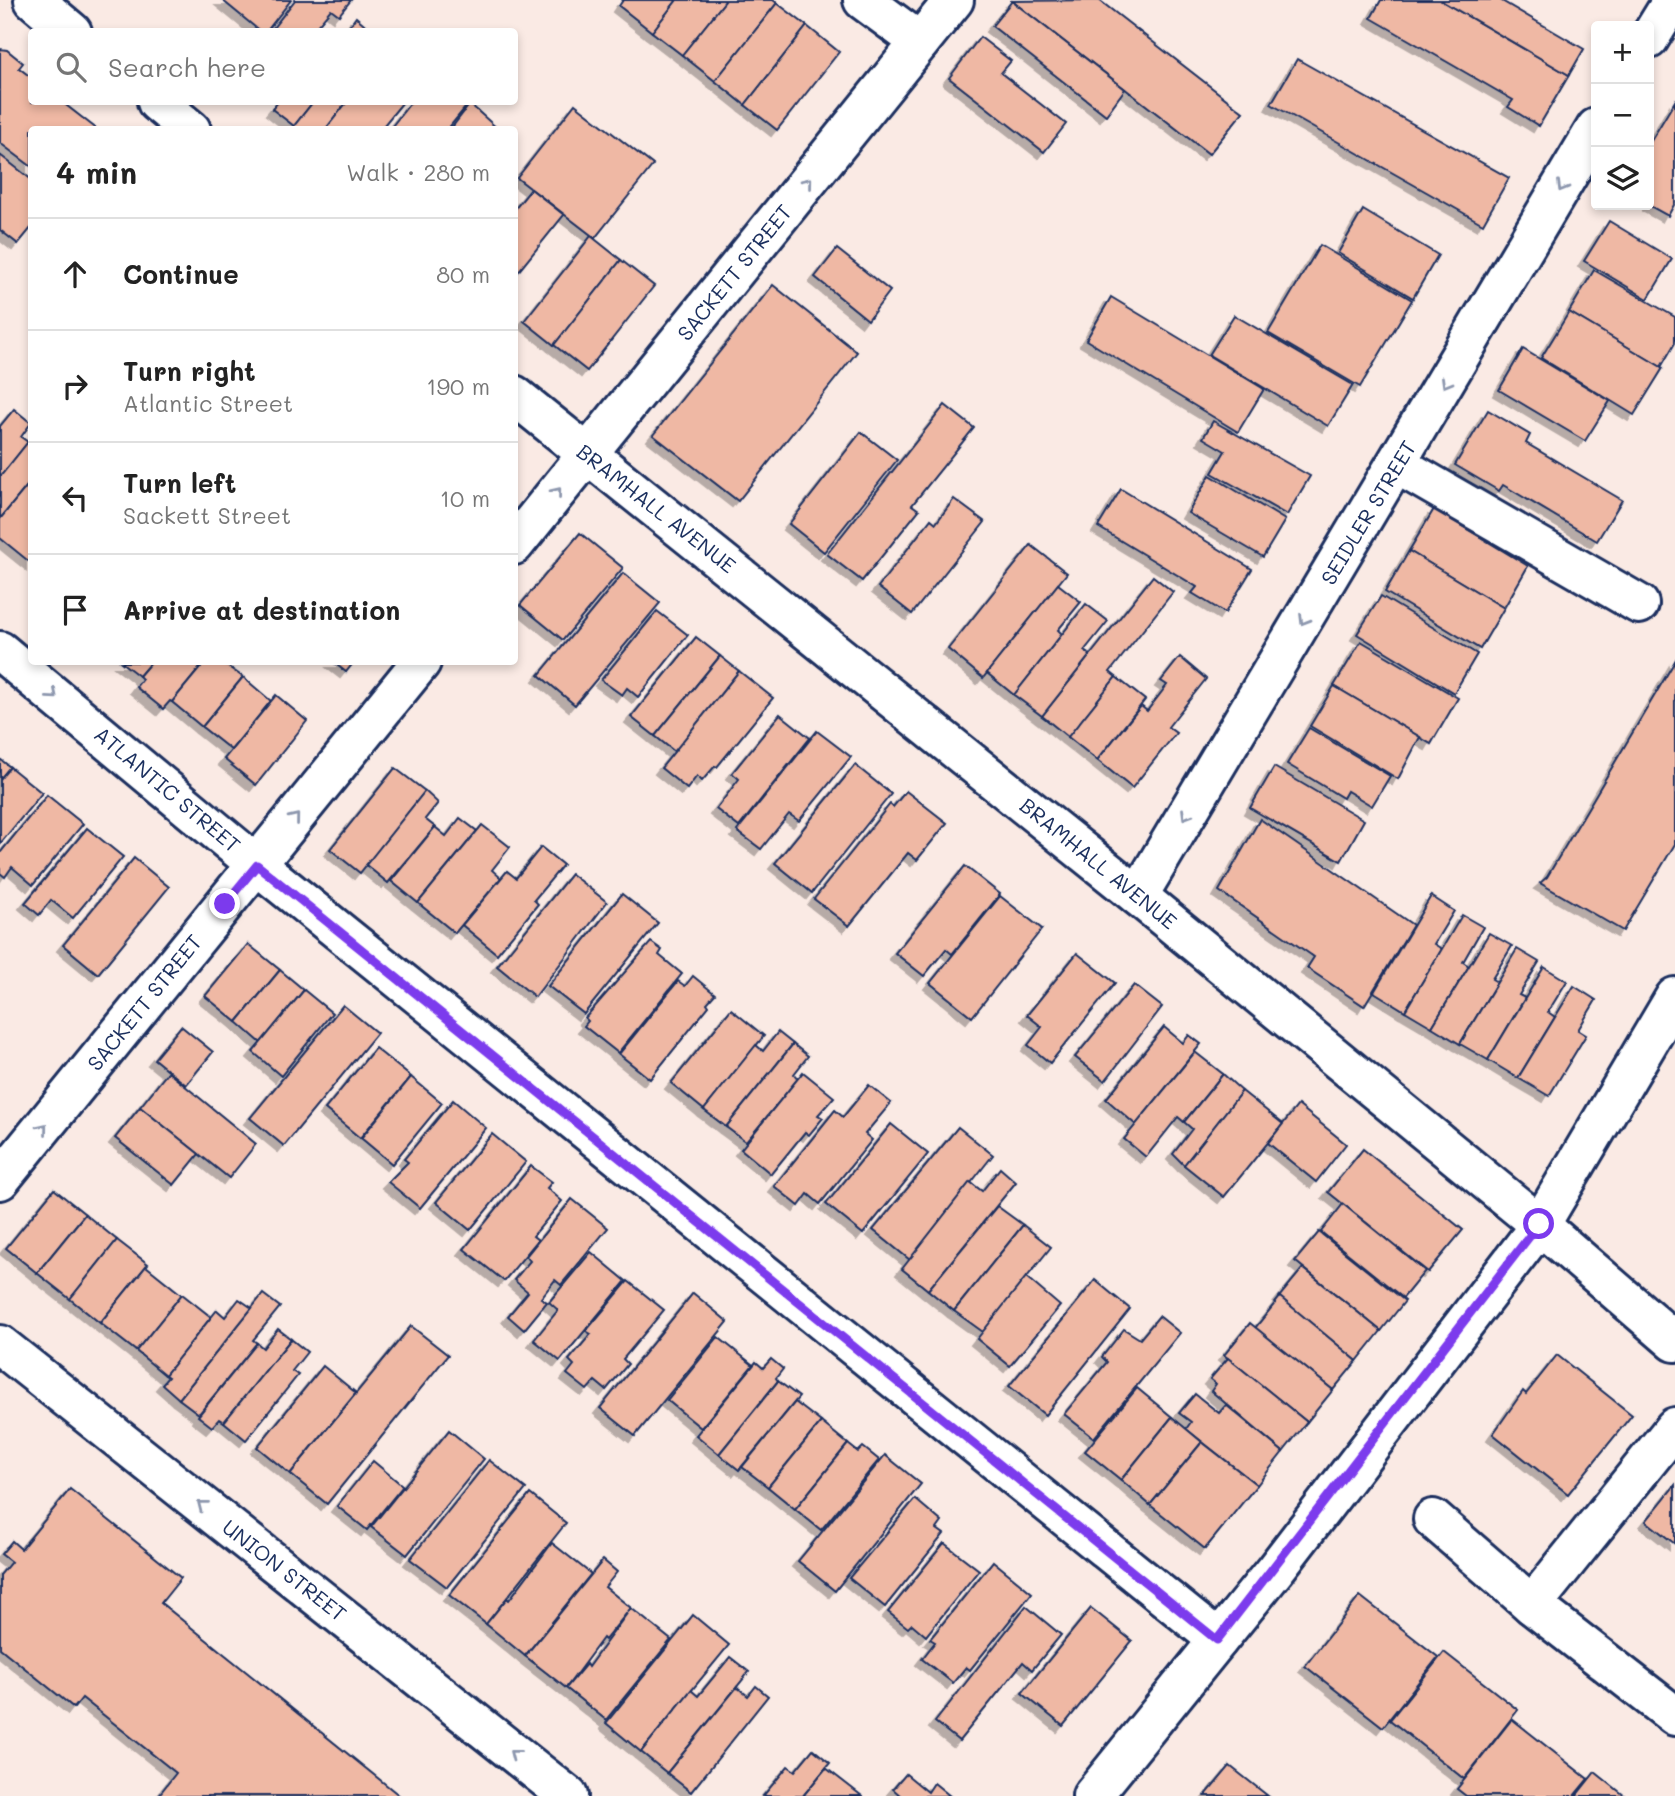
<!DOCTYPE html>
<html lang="en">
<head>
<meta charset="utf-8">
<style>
  :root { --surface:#fff; --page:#f2f2f2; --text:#222; --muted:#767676; --line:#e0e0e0 }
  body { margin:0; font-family:Mali,sans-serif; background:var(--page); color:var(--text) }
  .controls { position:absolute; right:21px; top:21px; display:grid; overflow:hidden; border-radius:7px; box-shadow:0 4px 10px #0003 }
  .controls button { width:63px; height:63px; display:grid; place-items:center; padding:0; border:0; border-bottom:2px solid var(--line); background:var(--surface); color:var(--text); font:35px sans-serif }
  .stop { position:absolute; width:21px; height:21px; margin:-16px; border:5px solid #7c3aed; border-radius:50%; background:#fff }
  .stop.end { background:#7c3aed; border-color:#fff; box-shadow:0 2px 7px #0008 }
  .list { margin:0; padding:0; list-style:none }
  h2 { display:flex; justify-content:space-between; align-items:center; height:91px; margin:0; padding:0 28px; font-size:30px }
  h2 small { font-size:23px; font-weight:400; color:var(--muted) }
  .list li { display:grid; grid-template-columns:46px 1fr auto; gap:21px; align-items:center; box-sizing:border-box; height:112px; padding:0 28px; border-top:2px solid var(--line) }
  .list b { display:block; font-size:26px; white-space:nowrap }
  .list p { margin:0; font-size:23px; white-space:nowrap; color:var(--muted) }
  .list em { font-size:23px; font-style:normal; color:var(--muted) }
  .icon { flex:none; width:38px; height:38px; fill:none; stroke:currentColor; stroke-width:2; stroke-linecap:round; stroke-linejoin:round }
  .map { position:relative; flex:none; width:1675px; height:1796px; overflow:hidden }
  .search { position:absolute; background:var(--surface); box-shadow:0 4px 10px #0003; left:28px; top:28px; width:490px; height:77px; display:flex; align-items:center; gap:18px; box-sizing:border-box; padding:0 24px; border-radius:7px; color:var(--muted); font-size:26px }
  .panel { position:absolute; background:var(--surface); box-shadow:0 4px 10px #0003; left:28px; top:126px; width:490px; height:539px; border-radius:7px }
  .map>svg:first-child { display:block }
  .building { fill:#efb8a4; stroke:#1b2f5e; stroke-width:2; filter:url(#shadow) }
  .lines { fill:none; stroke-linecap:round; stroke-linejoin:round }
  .minor-casing { stroke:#1b2f5e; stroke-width:44 }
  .minor { stroke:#fff; stroke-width:38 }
  .oneway { stroke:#8d97ae }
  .route { stroke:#7c3aed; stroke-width:9 }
  .labels { text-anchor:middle; stroke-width:5; stroke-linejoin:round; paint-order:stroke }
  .street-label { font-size:21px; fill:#1b2f5e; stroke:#fff }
</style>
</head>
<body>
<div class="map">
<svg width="1675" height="1796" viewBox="0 0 1675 1796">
  <defs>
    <filter id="shadow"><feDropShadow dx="-6" dy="6" stdDeviation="0" flood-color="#0004"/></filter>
  </defs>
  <rect width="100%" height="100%" fill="#faeae4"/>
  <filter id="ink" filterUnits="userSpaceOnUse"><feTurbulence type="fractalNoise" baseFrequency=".0143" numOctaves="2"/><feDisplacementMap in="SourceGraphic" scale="14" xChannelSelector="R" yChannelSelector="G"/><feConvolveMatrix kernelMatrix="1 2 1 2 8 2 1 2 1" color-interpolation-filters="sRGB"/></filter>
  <g filter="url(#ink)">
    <!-- building -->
    <g class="building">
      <polygon points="222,0 291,0 266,32 261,32"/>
      <polygon points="295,0 351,0 339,15 331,9 312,32 270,32"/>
      <polygon points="623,0 677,0 652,32 619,6"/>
      <polygon points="677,0 726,0 682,55 652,32"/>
      <polygon points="726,0 773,0 777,3 715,81 682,55"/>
      <polygon points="1099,0 1243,112 1209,154 1012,1"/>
      <polygon points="1381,0 1440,0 1569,75 1539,126 1508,107 1513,100 1371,18"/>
      <polygon points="1440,0 1500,0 1584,49 1569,75"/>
      <polygon points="1012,1 1125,89 1106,115 992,26"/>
      <polygon points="777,3 807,26 745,105 715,81"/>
      <polygon points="356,17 370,29 369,32 345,32"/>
      <polygon points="807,26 839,52 777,130 745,105"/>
      <polygon points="980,37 1011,61 1001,73 1066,124 1044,152 949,78"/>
      <polygon points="0,49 7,50 23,63 19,68 32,78 32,102 62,102 98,130 32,130 32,167 0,143"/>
      <polygon points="1297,59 1509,178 1483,224 1271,104"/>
      <polygon points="1675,101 1675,203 1668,216 1648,205 1649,144"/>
      <polygon points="278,102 313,102 294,126 272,109"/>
      <polygon points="313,102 347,102 325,130 298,130 294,126"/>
      <polygon points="347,102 403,102 380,130 325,130"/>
      <polygon points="411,102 470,102 447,130 389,130"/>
      <polygon points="470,104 499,130 450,130"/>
      <polygon points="575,104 653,165 595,238 517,178"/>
      <polygon points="0,155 32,180 32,227 18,244 0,230"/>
      <polygon points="531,189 564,215 514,277 514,210"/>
      <polygon points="1363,210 1438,255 1413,298 1338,253"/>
      <polygon points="1609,221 1672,259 1648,299 1584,261"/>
      <polygon points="591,236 621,260 554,345 524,321"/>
      <polygon points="1320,245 1412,300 1360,387 1268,333"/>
      <polygon points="837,249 890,291 868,320 815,277"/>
      <polygon points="621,260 654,286 587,371 554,345"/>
      <polygon points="1594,270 1675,317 1675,343 1661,367 1569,312"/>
      <polygon points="773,285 857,352 738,501 653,435"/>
      <polygon points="1111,297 1264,389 1238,432 1086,340"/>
      <polygon points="1569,312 1663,368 1634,415 1541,358"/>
      <polygon points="1234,315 1353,385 1328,426 1209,355"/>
      <polygon points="1523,349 1610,401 1585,441 1499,390"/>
      <polygon points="945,405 974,428 912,505 919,510 862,581 827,554"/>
      <polygon points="14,409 31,423 21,437 28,442 0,477 0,426"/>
      <polygon points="1488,410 1530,435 1526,443 1622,500 1597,541 1503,485 1499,491 1455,465"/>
      <polygon points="1213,421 1310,476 1287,515 1212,473 1225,451 1203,438"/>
      <polygon points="861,432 897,460 824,552 789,524"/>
      <polygon points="28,442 32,445 32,480 0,519 0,477"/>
      <polygon points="1210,475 1285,520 1263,557 1188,513"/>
      <polygon points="32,480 32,564 0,538 0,519"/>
      <polygon points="1121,489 1252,569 1225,613 1192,593 1197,587 1098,527"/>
      <polygon points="954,499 985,522 912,614 878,587 931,519 936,523"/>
      <polygon points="1434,509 1528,566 1504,608 1409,551"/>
      <polygon points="580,533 623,568 563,640 520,605"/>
      <polygon points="1031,545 1067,573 983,678 948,649"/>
      <polygon points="1409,551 1504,608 1480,649 1385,592"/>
      <polygon points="623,573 660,603 575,705 539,675"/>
      <polygon points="1153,576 1173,592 1110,672 1116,677 1068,737 1042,716"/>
      <polygon points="1058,584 1081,602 1058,630 1062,634 1014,695 987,673"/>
      <polygon points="1381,596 1477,654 1454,693 1357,634"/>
      <polygon points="1086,604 1108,621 1084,651 1090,655 1042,716 1014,695"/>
      <polygon points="657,611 688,635 638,697 627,688 622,695 601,680"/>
      <polygon points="696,637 720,656 655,736 631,717"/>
      <polygon points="1361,641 1458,698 1431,744 1334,686"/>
      <polygon points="720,656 739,671 675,752 655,736"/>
      <polygon points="1180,657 1206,679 1168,727 1176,733 1132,788 1097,760 1141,706 1147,711 1167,685 1161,681"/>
      <polygon points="1675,661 1675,844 1623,931 1540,883 1547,877"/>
      <polygon points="121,662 151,662 139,676"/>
      <polygon points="151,662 205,662 172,702 170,701 163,709 136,687 142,679 139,676"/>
      <polygon points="205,662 221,662 243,677 202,727 172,702"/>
      <polygon points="333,662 354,662 346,672"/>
      <polygon points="739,671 773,698 717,767 715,766 702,781 697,776 687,789 661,768"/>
      <polygon points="243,677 271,701 231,750 202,727"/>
      <polygon points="1116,677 1145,700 1097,760 1068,737"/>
      <polygon points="1334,686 1420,737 1398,779 1310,726"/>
      <polygon points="276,695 307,721 256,785 224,759"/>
      <polygon points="780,714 810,738 739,827 716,809 739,779 732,773"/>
      <polygon points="1309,728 1390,776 1372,806 1347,791 1343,798 1287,764"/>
      <polygon points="817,731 851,757 799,821 789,814 761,849 737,831"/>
      <polygon points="0,759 10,767 0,779"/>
      <polygon points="855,765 891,794 812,893 775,863"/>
      <polygon points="10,767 42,793 0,844 0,779"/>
      <polygon points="1274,767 1364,820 1341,861 1250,808"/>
      <polygon points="395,768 425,791 360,873 330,849"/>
      <polygon points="425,791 438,803 425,819 435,827 388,883 366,865"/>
      <polygon points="906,791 947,823 917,860 908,853 849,926 814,899 890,804 893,807"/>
      <polygon points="47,795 83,824 33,885 12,867 5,877 0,873 0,853"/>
      <polygon points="460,818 477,831 418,903 391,881 435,827 446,836"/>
      <polygon points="1260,819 1413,925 1364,1006 1307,968 1314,957 1219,891"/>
      <polygon points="482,825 510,847 492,870 501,878 455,933 418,903"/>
      <polygon points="87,828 123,857 73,918 51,900 39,915 25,903"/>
      <polygon points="541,847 563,865 534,900 538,904 497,954 462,925 507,871 516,878"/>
      <polygon points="134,858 169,887 98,974 63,945"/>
      <polygon points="965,866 1000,894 952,954 946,949 924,976 895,953"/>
      <polygon points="571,874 607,902 535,997 497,966"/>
      <polygon points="622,894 658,923 584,1014 548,986"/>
      <polygon points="1000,896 1042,929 972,1017 930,983"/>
      <polygon points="1431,896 1454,911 1434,944 1442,949 1405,1011 1374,992"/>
      <polygon points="1462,915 1483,927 1463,962 1469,966 1432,1027 1405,1011"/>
      <polygon points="1489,933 1512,946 1492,979 1497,982 1460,1044 1432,1027"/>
      <polygon points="651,942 662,950 659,955 682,974 618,1053 584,1026 588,1021 585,1018"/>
      <polygon points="248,944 280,970 237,1022 205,996"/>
      <polygon points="1517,949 1539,962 1519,995 1525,998 1488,1060 1460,1044"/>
      <polygon points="1077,953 1115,983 1050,1063 1028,1045 1042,1027 1027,1015"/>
      <polygon points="1544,967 1567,981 1548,1012 1555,1017 1518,1078 1488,1060"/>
      <polygon points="280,970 304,990 261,1043 237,1022"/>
      <polygon points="693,976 715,994 707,1003 709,1006 650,1079 619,1054 678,981 685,986"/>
      <polygon points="1134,985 1162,1007 1105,1081 1075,1057"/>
      <polygon points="1574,986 1596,1000 1578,1030 1586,1035 1549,1096 1518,1078"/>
      <polygon points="304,990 332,1013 281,1076 253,1052"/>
      <polygon points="343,1005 377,1033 284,1146 250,1118"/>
      <polygon points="731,1009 764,1036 704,1110 671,1083"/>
      <polygon points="181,1026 213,1052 186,1085 154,1059"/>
      <polygon points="1164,1027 1183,1043 1189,1035 1201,1044 1136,1125 1106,1099"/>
      <polygon points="778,1032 793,1044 726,1127 704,1110 756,1045 763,1051"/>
      <polygon points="793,1044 808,1056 794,1074 798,1079 746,1142 726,1127"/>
      <polygon points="375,1048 411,1077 360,1138 325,1109"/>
      <polygon points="1195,1052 1223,1074 1184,1122 1178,1117 1146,1157 1124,1139"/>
      <polygon points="168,1072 256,1144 229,1178 140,1107"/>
      <polygon points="803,1072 834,1097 818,1115 823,1118 809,1135 805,1132 771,1174 741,1149"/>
      <polygon points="1223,1074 1242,1091 1184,1165 1173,1154 1192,1129 1184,1122"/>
      <polygon points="411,1077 442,1103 392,1164 361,1138"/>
      <polygon points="869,1085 891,1103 865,1134 872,1140 820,1204 808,1194 799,1206 774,1186 835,1110 843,1117"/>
      <polygon points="1242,1091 1283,1124 1224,1197 1184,1165"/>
      <polygon points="453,1100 486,1128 420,1208 388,1182 408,1162 404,1159"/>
      <polygon points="1298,1105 1346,1144 1316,1182 1268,1143"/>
      <polygon points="140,1107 199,1154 174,1185 115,1138"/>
      <polygon points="891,1124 928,1154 863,1234 826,1204"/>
      <polygon points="958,1127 993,1155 910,1260 873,1230"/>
      <polygon points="492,1134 526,1162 470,1230 436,1202"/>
      <polygon points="1363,1149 1463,1230 1428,1272 1328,1192"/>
      <polygon points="531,1166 552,1182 547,1188 562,1201 533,1236 538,1240 504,1281 464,1249"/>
      <polygon points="1000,1168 1016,1182 928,1290 902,1269 970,1182 982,1191"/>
      <polygon points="54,1189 85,1214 37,1273 6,1248"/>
      <polygon points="572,1199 608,1228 561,1285 555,1280 541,1298 547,1302 524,1330 508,1316 528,1292 514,1280 530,1261 526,1256"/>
      <polygon points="1343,1204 1425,1271 1403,1298 1321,1232"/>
      <polygon points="997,1206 1023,1225 954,1311 928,1290"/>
      <polygon points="85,1214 117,1240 70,1299 37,1273"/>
      <polygon points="1023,1225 1051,1247 983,1332 954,1311"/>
      <polygon points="1319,1232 1405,1301 1381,1331 1295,1261"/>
      <polygon points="117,1240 148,1264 100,1323 70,1299"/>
      <polygon points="591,1252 626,1281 560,1361 534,1340 558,1310 549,1302"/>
      <polygon points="146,1266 182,1295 136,1351 100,1323"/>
      <polygon points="1303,1268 1381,1331 1357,1361 1279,1297"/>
      <polygon points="1026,1277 1060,1306 1010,1366 977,1339"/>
      <polygon points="1095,1280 1130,1309 1045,1415 1009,1386"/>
      <polygon points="628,1281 664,1310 623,1359 628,1364 606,1390 595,1381 587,1390 567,1374 574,1365 569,1360 591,1334 586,1331"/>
      <polygon points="693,1293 728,1322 635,1436 600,1408"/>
      <polygon points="182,1294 211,1317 165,1375 136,1351"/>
      <polygon points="263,1294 280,1307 253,1340 257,1343 199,1414 179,1399"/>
      <polygon points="1280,1297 1357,1361 1333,1390 1255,1328"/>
      <polygon points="239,1299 252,1308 179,1399 162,1384 168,1377 165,1375 217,1310 225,1317"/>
      <polygon points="1159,1316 1180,1333 1094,1438 1064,1414 1107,1362 1102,1357 1124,1329 1140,1339"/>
      <polygon points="1250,1323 1333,1390 1307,1422 1224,1355"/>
      <polygon points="411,1326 448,1355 327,1504 290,1474"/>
      <polygon points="278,1329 291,1339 224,1422 219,1419 212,1427 198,1416 257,1343 263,1348"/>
      <polygon points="718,1337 753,1365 701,1428 667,1400"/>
      <polygon points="291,1339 307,1352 292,1371 298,1375 246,1440 224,1422"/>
      <polygon points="1557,1355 1632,1415 1568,1494 1493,1434 1523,1391 1526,1394"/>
      <polygon points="1228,1358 1307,1422 1283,1452 1211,1391 1216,1384 1210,1379"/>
      <polygon points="771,1359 783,1369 776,1378 778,1381 719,1454 696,1435 756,1362 763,1368"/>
      <polygon points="323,1366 356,1393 290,1474 257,1447"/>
      <polygon points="778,1381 799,1397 739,1470 719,1454"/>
      <polygon points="1137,1388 1172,1417 1121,1480 1085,1451"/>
      <polygon points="1195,1394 1219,1413 1226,1405 1283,1452 1257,1485 1186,1429 1191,1422 1179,1413"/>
      <polygon points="795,1402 821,1422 768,1487 742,1467"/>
      <polygon points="1172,1417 1202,1442 1150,1505 1121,1480"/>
      <polygon points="821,1422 848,1444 795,1509 768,1487"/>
      <polygon points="449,1430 484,1459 407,1555 371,1527"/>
      <polygon points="1202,1442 1257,1485 1205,1549 1150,1505"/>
      <polygon points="848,1444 858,1452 863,1447 879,1460 821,1530 795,1509"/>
      <polygon points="885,1455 921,1484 835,1591 798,1561"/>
      <polygon points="489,1460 526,1489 447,1587 410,1559"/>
      <polygon points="373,1461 403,1486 367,1530 337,1506"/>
      <polygon points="1675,1485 1675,1544 1646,1521"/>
      <polygon points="70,1489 181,1578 161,1603 400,1796 158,1796 176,1773 82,1698 74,1708 0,1648 0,1575 11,1562 1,1554 12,1541 21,1549"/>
      <polygon points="530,1494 566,1523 486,1624 449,1595"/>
      <polygon points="915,1499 942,1522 937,1529 944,1534 885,1607 849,1578"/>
      <polygon points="552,1543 591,1574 525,1656 486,1624 507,1598 509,1600"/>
      <polygon points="944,1543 979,1570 926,1636 912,1624 908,1628 888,1612"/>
      <polygon points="603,1560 617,1572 605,1587 631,1608 605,1640 603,1638 566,1688 525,1656"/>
      <polygon points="993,1561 1032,1593 970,1670 966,1667 953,1683 922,1659 935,1642 930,1639"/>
      <polygon points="1360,1596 1438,1657 1383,1727 1305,1666"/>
      <polygon points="1026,1606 1061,1635 1032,1670 1023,1662 959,1741 935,1722"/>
      <polygon points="631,1608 671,1640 606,1720 566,1688 586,1664 588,1667"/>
      <polygon points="1091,1608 1132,1641 1063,1726 1022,1693"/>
      <polygon points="693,1615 729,1645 641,1752 606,1723"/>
      <polygon points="1444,1652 1518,1710 1464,1779 1390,1720"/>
      <polygon points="730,1657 749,1672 667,1773 641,1752 691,1690 698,1696"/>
      <polygon points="756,1686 768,1696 691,1792 667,1773 737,1687 748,1696"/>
      <polygon points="1512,1719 1588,1779 1574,1796 1466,1796 1457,1789"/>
      <polygon points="813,1749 830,1763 803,1796 763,1796 788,1766 795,1771"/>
      <polygon points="1230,1766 1268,1796 1205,1796"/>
      <polygon points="826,1768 862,1796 803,1796"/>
      <polygon points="1595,1772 1625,1796 1576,1796"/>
      <polygon points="906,1774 928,1792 934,1783 950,1796 901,1796 893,1789"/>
    </g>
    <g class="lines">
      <defs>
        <g id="minor">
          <polyline points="34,0 72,32"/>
          <polyline points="863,0 920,42"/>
          <polyline points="1649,39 1673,0"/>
          <polyline points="157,102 191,130"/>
          <polyline points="514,395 1138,896 1540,1225 1675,1342"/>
          <polyline points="1398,465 1639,604"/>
          <polyline points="514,545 954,0"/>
          <polyline points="0,651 257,865 1218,1640"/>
          <polyline points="1138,896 1596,128"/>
          <polyline points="0,1180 421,662"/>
          <polyline points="0,1345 568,1796"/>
          <polyline points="1675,1427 1532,1605 1675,1716"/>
          <polyline points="1433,1519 1532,1605"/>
          <polyline points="1092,1796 1275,1570 1540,1225 1675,997"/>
        </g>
      </defs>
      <!-- minor casing -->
      <use href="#minor" class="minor-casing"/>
      <!-- minor -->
      <use href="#minor" class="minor"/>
    </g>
    <!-- one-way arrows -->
    <defs><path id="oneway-chevron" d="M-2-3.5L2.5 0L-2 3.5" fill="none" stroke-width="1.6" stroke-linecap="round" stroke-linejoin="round" transform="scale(1.75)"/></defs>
    <g class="oneway">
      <use href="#oneway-chevron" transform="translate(808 182) rotate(-51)"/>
      <use href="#oneway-chevron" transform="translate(1562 187) rotate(120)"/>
      <use href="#oneway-chevron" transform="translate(1446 383) rotate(120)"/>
      <use href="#oneway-chevron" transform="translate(557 492) rotate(-51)"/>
      <use href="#oneway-chevron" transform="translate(1304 620) rotate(121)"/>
      <use href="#oneway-chevron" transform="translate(53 695) rotate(40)"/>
      <use href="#oneway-chevron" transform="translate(1186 815) rotate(121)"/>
      <use href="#oneway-chevron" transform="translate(295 818) rotate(-51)"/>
      <use href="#oneway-chevron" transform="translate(43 1128) rotate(-51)"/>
      <use href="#oneway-chevron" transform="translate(202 1505) rotate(-142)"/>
      <use href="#oneway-chevron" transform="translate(514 1754) rotate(-142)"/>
    </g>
  </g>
  <g class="lines" filter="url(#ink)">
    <!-- route -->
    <polyline class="route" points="225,904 257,865 1217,1640 1539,1224"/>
  </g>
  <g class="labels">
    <!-- street labels -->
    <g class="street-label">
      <text transform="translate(735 273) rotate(-51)" y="7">SACKETT STREET</text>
      <text transform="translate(656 509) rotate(38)" y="7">BRAMHALL AVENUE</text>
      <text transform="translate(1369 513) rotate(-59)" y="7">SEIDLER STREET</text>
      <text transform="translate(167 790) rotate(40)" y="7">ATLANTIC STREET</text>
      <text transform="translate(1098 864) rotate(39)" y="7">BRAMHALL AVENUE</text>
      <text transform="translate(145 1003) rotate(-51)" y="7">SACKETT STREET</text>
      <text transform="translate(284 1571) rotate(38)" y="7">UNION STREET</text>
    </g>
  </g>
</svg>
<div class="controls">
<button>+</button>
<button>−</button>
<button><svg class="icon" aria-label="layers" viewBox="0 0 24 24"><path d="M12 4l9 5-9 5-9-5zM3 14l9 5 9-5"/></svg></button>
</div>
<div class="stop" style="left:1539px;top:1224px"></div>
<div class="stop end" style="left:225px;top:904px"></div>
<div class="search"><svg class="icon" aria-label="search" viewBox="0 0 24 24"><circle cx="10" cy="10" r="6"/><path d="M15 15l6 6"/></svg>Search here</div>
<section class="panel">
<h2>4 min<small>Walk · 280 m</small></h2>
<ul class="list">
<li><svg class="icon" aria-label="ahead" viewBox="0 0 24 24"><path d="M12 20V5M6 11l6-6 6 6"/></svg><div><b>Continue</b></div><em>80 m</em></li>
<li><svg class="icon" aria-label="right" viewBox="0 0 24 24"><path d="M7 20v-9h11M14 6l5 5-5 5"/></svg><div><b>Turn right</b><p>Atlantic Street</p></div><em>190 m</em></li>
<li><svg class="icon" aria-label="left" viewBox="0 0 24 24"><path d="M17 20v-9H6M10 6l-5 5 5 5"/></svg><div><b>Turn left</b><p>Sackett Street</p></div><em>10 m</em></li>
<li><svg class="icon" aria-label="arrive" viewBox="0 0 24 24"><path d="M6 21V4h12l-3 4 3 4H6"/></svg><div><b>Arrive at destination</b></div></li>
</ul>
</section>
</div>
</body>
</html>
